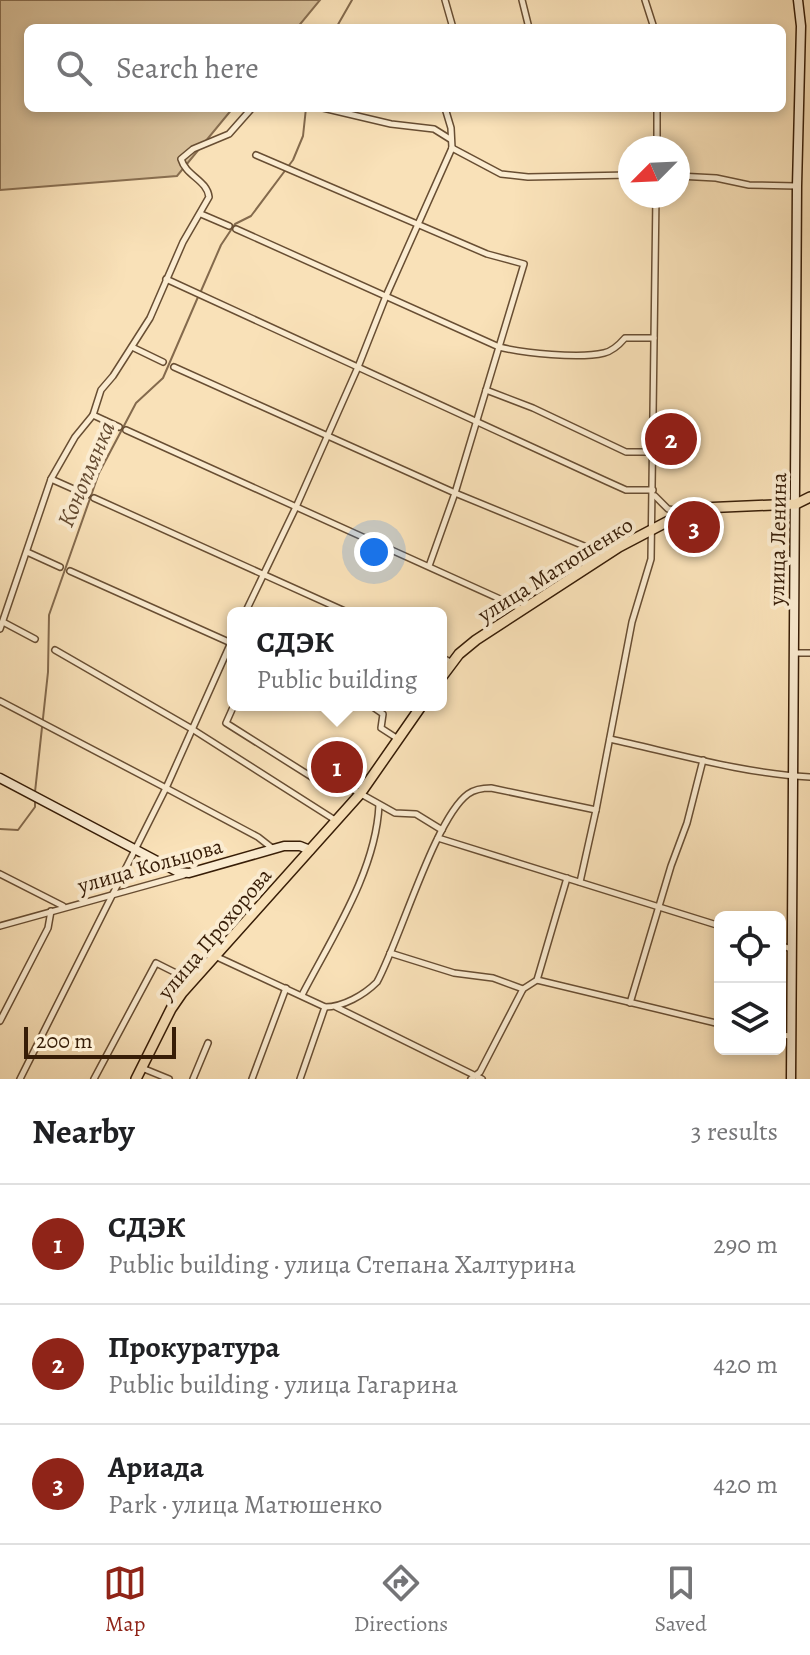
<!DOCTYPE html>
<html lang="en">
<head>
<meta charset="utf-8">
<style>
  :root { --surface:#fff; --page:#f6f6f6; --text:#202124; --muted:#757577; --line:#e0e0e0; --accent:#8f2418 }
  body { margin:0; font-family:Alegreya,serif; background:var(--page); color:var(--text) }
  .controls { position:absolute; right:24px; bottom:24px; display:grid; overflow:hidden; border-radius:12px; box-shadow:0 4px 12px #0003 }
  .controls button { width:72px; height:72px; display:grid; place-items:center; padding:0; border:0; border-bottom:2px solid var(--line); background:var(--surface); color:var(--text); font:40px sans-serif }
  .compass { position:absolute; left:618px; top:136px; width:72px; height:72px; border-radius:50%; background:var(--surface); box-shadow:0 4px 12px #0003; rotate:246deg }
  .scale { position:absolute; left:24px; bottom:20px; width:152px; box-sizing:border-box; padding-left:8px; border:4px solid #371d07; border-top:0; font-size:22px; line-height:28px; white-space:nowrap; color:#371d07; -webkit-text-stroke:6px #fbecd1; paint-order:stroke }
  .you { position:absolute; left:374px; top:552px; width:28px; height:28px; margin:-20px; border:6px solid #fff; border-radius:50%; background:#1a73e8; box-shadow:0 0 0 12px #1a73e833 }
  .badge { display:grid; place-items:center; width:52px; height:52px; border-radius:50%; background:var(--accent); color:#fff; font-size:26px; font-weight:700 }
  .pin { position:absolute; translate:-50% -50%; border:4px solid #fff; box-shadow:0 2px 8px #0006 }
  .popup { position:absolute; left:227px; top:607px; width:220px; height:104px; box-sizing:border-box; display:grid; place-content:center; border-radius:12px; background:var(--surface); filter:drop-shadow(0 2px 6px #0005); font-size:26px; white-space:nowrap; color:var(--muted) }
  .popup b { font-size:30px; color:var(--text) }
  .popup::after { content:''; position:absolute; left:50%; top:100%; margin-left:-16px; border:16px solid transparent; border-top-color:var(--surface) }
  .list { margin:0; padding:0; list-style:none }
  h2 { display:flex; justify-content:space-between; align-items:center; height:104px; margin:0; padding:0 32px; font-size:34px }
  h2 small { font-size:26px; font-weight:400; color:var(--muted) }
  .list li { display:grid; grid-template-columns:52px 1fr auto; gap:24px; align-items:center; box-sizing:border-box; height:120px; padding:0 32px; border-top:2px solid var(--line) }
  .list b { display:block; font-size:30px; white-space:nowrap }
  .list p { margin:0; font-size:26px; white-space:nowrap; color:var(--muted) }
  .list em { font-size:26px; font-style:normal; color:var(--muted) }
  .icon { flex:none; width:44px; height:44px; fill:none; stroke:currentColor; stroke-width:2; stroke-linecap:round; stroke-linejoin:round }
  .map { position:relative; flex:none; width:810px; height:1079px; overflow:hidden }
  .search { position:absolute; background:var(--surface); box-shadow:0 4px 12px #0003; left:24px; right:24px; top:24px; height:88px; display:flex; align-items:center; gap:20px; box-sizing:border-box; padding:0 28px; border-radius:12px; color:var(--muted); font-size:30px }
  .sheet { height:464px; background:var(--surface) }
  nav { display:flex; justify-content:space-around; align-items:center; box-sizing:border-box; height:112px; border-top:2px solid var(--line); background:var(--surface); font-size:22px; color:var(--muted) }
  nav a { display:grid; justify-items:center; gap:4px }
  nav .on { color:var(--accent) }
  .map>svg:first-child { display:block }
  .green { fill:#d8c09a; stroke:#886e50; stroke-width:2 }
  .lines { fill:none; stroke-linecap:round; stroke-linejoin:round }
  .stream { stroke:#846a4d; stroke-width:2 }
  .street-casing { stroke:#684e33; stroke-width:8 }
  .secondary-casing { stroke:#371d07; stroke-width:11 }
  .primary-casing { stroke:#371d07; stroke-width:12 }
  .street { stroke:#fbecd1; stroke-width:5 }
  .secondary { stroke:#fbecd1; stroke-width:8 }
  .primary { stroke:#f9e1b8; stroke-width:9 }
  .labels { text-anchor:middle; stroke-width:8; stroke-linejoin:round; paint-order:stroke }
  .street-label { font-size:22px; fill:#371d07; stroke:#fbecd1 }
  .water-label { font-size:24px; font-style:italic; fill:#644a30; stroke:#fbecd1 }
</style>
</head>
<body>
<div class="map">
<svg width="810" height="1079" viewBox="0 0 810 1079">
  <rect width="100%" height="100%" fill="#f9e1b8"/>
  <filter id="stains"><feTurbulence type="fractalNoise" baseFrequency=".0025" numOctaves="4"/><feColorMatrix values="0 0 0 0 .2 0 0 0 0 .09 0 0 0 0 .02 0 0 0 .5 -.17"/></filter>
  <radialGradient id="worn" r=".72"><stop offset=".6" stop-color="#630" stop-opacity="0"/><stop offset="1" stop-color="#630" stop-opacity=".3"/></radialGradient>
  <!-- green -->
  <g class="green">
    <polygon points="0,0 320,0 297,28 28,28 28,108 233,108 177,176 0,190"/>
    <polygon points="702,516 709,516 711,519 708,525 709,536 706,539 678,529 682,524"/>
  </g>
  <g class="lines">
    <!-- stream -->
    <g class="stream">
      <polyline points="336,28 352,0"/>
      <polyline points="201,291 221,245 235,224 251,216 293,160 303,136 306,108"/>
      <polyline points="35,792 48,672 49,615 99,473 136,403 163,378 198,297"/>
      <polyline points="0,829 18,830 35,807 35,799"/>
    </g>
    <defs>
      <g id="street">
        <polyline points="445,0 453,28"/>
        <polyline points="522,0 529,28"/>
        <polyline points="645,0 654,28"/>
        <polyline points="323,108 391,124 434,129 450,139"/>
        <polyline points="445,108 451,128 452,148"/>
        <polyline points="452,148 501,174 528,177 630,175"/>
        <polyline points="657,148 657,108"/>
        <polyline points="256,155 487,254 524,264 455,493 429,566"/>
        <polyline points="678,176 716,178 749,185 796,186"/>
        <polyline points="201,214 229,226"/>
        <path d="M236,229l263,118c25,6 80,12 105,6 9,-2 15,-8 21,-15h29"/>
        <polyline points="166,279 606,481 626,490 653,490"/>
        <polyline points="132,347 163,362"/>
        <polyline points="174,367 455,493 589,548 598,560"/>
        <polyline points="486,390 533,408 626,452 653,452"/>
        <polyline points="93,415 119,427"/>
        <polyline points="126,430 522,609"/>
        <polyline points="51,479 87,495"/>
        <polyline points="655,496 668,509 683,511"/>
        <polyline points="94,498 349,613"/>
        <polyline points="27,552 60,567"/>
        <polyline points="70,571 231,643"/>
        <polyline points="245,613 296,507 358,367 386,296 452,148"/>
        <polyline points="3,622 35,639"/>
        <path d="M0,629l51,-150 24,-42 18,-22 8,-25 12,-14 37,-58 33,-76 26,-45c-2,-17 -23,-21 -28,-38l12,-10 36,-15 23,-26"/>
        <polyline points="55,650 192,729 335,820"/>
        <polyline points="795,653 810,653"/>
        <polyline points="441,657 452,663"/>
        <polyline points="0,701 166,788 258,837 272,848"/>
        <polyline points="234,705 226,723 326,786 345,785 395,813 416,814 442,830"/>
        <polyline points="370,705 383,714 381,728 398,739"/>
        <path d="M610,739c64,14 135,35 200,38"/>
        <polyline points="438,838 720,926"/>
        <polyline points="0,874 63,906"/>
        <polyline points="580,882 596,810 632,622 651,559 656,196"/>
        <polyline points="0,926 184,875"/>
        <polyline points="780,945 791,949"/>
        <polyline points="390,953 454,973 493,978 523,989"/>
        <path d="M215,956l110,51c18,0 39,-12 52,-25 23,-42 58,-164 91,-188 7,-5 15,-6 23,-6l105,22"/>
        <polyline points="537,980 720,1024"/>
        <path d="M302,995c30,-58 74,-124 77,-190"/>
        <polyline points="630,1003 671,866 687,823 703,760"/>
        <polyline points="336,1007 482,1079"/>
        <polyline points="0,1021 48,928 51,911"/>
        <polyline points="780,1035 791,1036"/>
        <polyline points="142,1068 169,1079"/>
        <polyline points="20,1079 166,788 233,638"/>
        <polyline points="94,1079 156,963 192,981"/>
        <polyline points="193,1079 208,1043"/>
        <polyline points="252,1079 286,988"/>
        <polyline points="300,1079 325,1007"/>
        <polyline points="471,1079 480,1072 523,989 537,980 567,878"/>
      </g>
      <g id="secondary">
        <polyline points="0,778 178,872 189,873 284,846 300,846 310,850"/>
        <polyline points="791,1079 797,186 801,26 798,0"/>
      </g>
      <g id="primary">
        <polyline points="441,678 459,654 476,640 619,547 678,516 701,508 796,504 810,497"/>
        <polyline points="136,1079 171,1009 182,993 360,794 422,705"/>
      </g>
    </defs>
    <!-- street casing -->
    <use href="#street" class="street-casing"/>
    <!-- secondary casing -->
    <use href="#secondary" class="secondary-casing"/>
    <!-- primary casing -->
    <use href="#primary" class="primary-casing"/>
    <!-- street -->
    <use href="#street" class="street"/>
    <!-- secondary -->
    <use href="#secondary" class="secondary"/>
    <!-- primary -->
    <use href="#primary" class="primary"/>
  </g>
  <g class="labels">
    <!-- street labels -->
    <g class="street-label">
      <text transform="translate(777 539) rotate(-89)" y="8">улица Ленина</text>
      <text transform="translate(555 569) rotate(-32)" y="8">улица Матюшенко</text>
      <text transform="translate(150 865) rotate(-16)" y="8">улица Кольцова</text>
      <text transform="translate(214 933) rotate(-50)" y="8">улица Прохорова</text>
    </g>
    <!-- water labels -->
    <g class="water-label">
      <text transform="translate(86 474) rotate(-67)" y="8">Коноплянка</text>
    </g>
  </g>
  <rect width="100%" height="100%" filter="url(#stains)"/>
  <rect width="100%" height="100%" fill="url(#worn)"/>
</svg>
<div class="controls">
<button><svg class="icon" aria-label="locate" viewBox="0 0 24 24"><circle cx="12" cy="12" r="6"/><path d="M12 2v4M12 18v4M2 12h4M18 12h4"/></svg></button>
<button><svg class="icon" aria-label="layers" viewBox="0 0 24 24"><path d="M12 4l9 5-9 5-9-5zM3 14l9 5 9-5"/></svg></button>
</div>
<svg class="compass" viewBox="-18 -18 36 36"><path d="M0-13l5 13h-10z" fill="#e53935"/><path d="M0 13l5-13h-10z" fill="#757577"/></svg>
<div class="scale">200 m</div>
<div class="you"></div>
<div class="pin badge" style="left:337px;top:767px">1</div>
<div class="popup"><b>СДЭК</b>Public building</div>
<div class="pin badge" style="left:671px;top:439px">2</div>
<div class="pin badge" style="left:694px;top:527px">3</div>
<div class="search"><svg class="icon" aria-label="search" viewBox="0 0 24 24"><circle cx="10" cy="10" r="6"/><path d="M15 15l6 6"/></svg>Search here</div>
</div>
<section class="sheet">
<h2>Nearby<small>3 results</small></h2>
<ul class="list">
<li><span class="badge">1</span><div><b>СДЭК</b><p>Public building · улица Степана Халтурина</p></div><em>290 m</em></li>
<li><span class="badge">2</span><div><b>Прокуратура</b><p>Public building · улица Гагарина</p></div><em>420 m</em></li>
<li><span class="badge">3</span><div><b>Ариада</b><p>Park · улица Матюшенко</p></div><em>420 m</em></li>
</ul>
</section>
<nav>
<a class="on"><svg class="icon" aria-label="map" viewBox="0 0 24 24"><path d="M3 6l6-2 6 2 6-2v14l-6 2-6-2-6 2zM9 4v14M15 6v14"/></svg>Map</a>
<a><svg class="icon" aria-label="directions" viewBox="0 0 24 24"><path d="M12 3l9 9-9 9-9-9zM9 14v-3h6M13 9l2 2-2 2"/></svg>Directions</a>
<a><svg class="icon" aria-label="saved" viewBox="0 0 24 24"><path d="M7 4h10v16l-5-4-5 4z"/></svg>Saved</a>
</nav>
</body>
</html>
